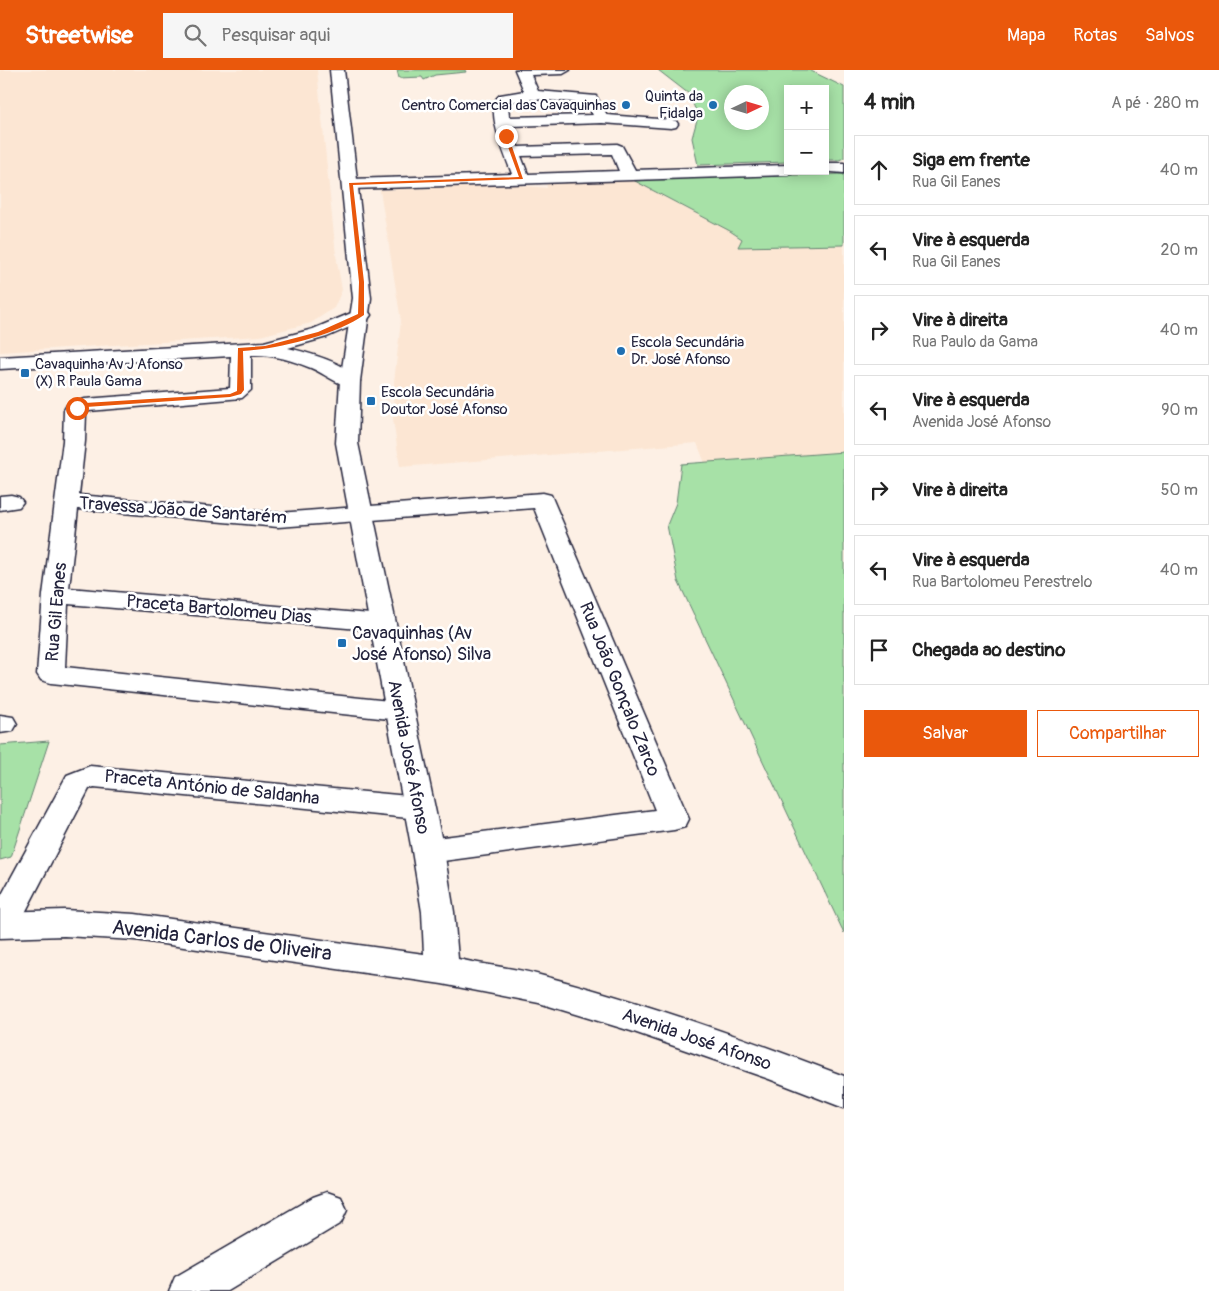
<!DOCTYPE html>
<html lang="pt">
<head>
<meta charset="utf-8">
<style>
  :root { --surface:#fff; --page:#f6f6f6; --text:#222; --muted:#767676; --line:#e0e0e0; --accent:#ea580c }
  body { margin:0; font-family:Pangolin,sans-serif; background:var(--page); color:var(--text) }
  .controls { position:absolute; right:15px; top:15px; display:grid; overflow:hidden; border-radius:0px; box-shadow:0 2px 12px #0003 }
  .controls button { width:45px; height:45px; display:grid; place-items:center; padding:0; border:0; border-bottom:1px solid var(--line); background:var(--surface); color:var(--text); font:25px sans-serif }
  .compass { position:absolute; left:724px; top:15px; width:45px; height:45px; border-radius:50%; background:var(--surface); box-shadow:0 2px 12px #0003; rotate:86deg }
  .stop { position:absolute; width:15px; height:15px; margin:-11px; border:4px solid #ea580c; border-radius:50%; background:#fff }
  .stop.end { background:#ea580c; border-color:#fff; box-shadow:0 1px 5px #0008 }
  .list { margin:0; padding:0; list-style:none }
  h2 { display:flex; justify-content:space-between; align-items:center; height:65px; margin:0; padding:0 20px; font-size:21px }
  h2 small { font-size:16px; font-weight:400; color:var(--muted) }
  .list li { display:grid; grid-template-columns:32px 1fr auto; gap:15px; align-items:center; box-sizing:border-box; height:70px; margin:0 10px 10px; padding:0 10px; border:1px solid var(--line); border-radius:0px }
  .list b { display:block; font-size:19px; white-space:nowrap }
  .list p { margin:0; font-size:16px; white-space:nowrap; color:var(--muted) }
  .list em { font-size:16px; font-style:normal; color:var(--muted) }
  .actions { display:flex; gap:10px; padding:15px 20px }
  .actions a { flex:1; padding:11px 0; border:1px solid var(--accent); border-radius:0px; text-align:center; font-size:18px; color:var(--accent) }
  .actions .main { background:var(--accent); color:#fff }
  .icon { flex:none; width:28px; height:28px; fill:none; stroke:currentColor; stroke-width:2; stroke-linecap:round; stroke-linejoin:round }
  .map { position:relative; flex:none; width:844px; height:1221px; overflow:hidden }
  header { display:flex; align-items:center; gap:30px; box-sizing:border-box; height:70px; padding:0 25px; background:var(--accent); color:#fff }
  header strong { font-size:24px }
  nav { display:flex; gap:28px; margin-inline-start:auto; font-size:18px }
  .search { width:350px; height:45px; background:var(--page); display:flex; align-items:center; gap:12px; box-sizing:border-box; padding:0 18px; border-radius:0px; color:var(--muted); font-size:19px }
  main { display:flex }
  aside { flex:1; background:var(--surface) }
  .map>svg:first-child { display:block }
  .built { fill:#fce6d3 }
  .green { fill:#a7e1a7; stroke:#648271; fill-rule:evenodd }
  .lines { fill:none; stroke-linecap:round; stroke-linejoin:round }
  .street-casing { stroke:#22223b; stroke-width:3 }
  .secondary-casing { stroke:#22223b; stroke-width:3 }
  .street { fill:#fff; fill-rule:evenodd }
  .secondary { fill:#fff; fill-rule:evenodd }
  .route { fill:#ea580c }
  .poi-dot { fill:#1f6fb2; stroke:#fff; stroke-width:2 }
  .labels { text-anchor:middle; stroke-width:5; stroke-linejoin:round; paint-order:stroke }
  .far-poi-label { font-size:15px; fill:#22223b; stroke:#fff; text-anchor:start }
  .street-label { font-size:18px; fill:#22223b; stroke:#fff }
  .poi-label { font-size:18px; fill:#22223b; stroke:#fff; text-anchor:start }
  .near-street-label { font-size:21px; fill:#22223b; stroke:#fff }
</style>
</head>
<body>
<header>
<strong>Streetwise</strong>
<div class="search"><svg class="icon" aria-label="search" viewBox="0 0 24 24"><circle cx="10" cy="10" r="6"/><path d="M15 15l6 6"/></svg>Pesquisar aqui</div>
<nav><a>Mapa</a><a>Rotas</a><a>Salvos</a></nav>
</header>
<main>
<div class="map">
<svg width="844" height="1221" viewBox="0 0 844 1221">
  <rect width="100%" height="100%" fill="#fdf0e5"/>
  <filter id="ink" filterUnits="userSpaceOnUse"><feTurbulence type="fractalNoise" baseFrequency=".02" numOctaves="2"/><feDisplacementMap in="SourceGraphic" scale="10" xChannelSelector="R" yChannelSelector="G"/><feConvolveMatrix kernelMatrix="1 2 1 2 8 2 1 2 1" color-interpolation-filters="sRGB"/></filter>
  <g filter="url(#ink)">
    <!-- built -->
    <g class="built">
      <polygon points="0,0 317,0 336,185 342,220 334,238 311,253 260,266 0,282"/>
      <polygon points="633,110 730,161 742,170 738,177 844,175 844,382 705,393 697,373 400,397 393,349 394,312 401,251 380,120 518,115 547,118 546,113"/>
    </g>
    <!-- green -->
    <g class="green">
      <polygon points="397,0 465,0 466,2 435,5 424,10 422,7 399,8"/>
      <path d="M658,0h151l35,17v71l-5,2h-14v-71h-37v73l-90,3 -6,-27 6,-22 -9,-22zM732,22h30v30h-30z"/>
      <polygon points="844,104 844,175 738,177 742,169 730,161 633,110"/>
      <polygon points="844,382 844,863 678,511 667,455 676,433 681,394"/>
      <polygon points="49,671 11,787 0,790 0,675"/>
    </g>
    <g class="lines">
      <defs>
        <g id="street">
          <path d="M515,0h55l-7,4 -32,1 7,16 58,5 11,19 64,5 5,1 2,3 -2,3 -5,1 -69,-5 -91,3 7,21 99,-3 5,2 13,24 153,-5v6h7l-7,4 -437,14 -6,-2 -2,-3 2,-3 6,-2 161,-5c-6,-17 -29,-67 -12,-79l24,-4zM533,29l53,4 7,12 -84,2 -1,-15zM612,84l7,17 -91,3 -7,-18z"/>
          <polygon points="825,93 844,93 844,103 819,101 825,101"/>
          <path d="M361,239l7,2 3,4 -3,4 -41,18 -39,11c21,5 60,15 72,33l-3,4c-16,4 -31,-11 -46,-17 -19,-8 -39,-14 -60,-13v35l-9,8 -153,13 -3,2 -1,28 -6,54 199,18 265,-20 8,2 138,324 -4,8 -11,3 -246,33 -11,-4 -5,-8 5,-8 11,-4 227,-29 -121,-302 -256,19 -200,-18 -9,79 313,27 9,2 4,6 -4,6 -9,2 -314,-27 -3,63 334,35 10,2 4,7 -4,7 -10,2 -348,-37 -10,-3 -4,-6 6,-79 20,-154 1,-31 3,-5 18,-6 145,-11 1,-32 -231,13v-12l264,-15 49,-13z"/>
          <polygon points="11,425 19,427 23,432 19,437 0,440 0,426"/>
          <polygon points="0,645 13,647 17,654 13,661 0,663"/>
          <polygon points="90,696 419,727 430,730 434,738 430,746 419,749 94,717 89,719 14,864 0,867 0,828 67,705"/>
          <polygon points="327,1122 341,1127 347,1140 341,1153 228,1221 169,1221 175,1207 313,1127"/>
        </g>
        <path id="secondary" d="M330,0h14l27,228 -11,83 -2,62 86,408 10,61 4,47c27,6 56,9 82,16 103,27 205,63 304,101v32l-75,-29 -138,-48 -92,-28 -97,-19 -307,-44 -71,-4 -64,2v-26l64,-2 71,4 289,40 -2,-42 -10,-61 -76,-408 4,-62 13,-83z"/>
      </defs>
      <!-- street casing -->
      <use href="#street" class="street-casing"/>
      <!-- secondary casing -->
      <use href="#secondary" class="secondary-casing"/>
      <!-- street -->
      <use href="#street" class="street"/>
      <!-- secondary -->
      <use href="#secondary" class="secondary"/>
    </g>
  </g>
  <!-- route -->
  <path class="route" d="M508,65l15,44 -170,6 11,97v33c-28,20 -86,34 -121,36l1,39 -3,4 -11,3 -144,10 -9,3 -3,-2 11,-5 145,-9 7,-3 1,-43 27,-2 53,-14 40,-18 1,-32 -10,-99 170,-6 -15,-41z"/>
  <!-- markers -->
  <g class="poi-dot">
    <circle cx="626" cy="35" r="5"/>
    <circle cx="713" cy="35" r="5"/>
    <circle cx="621" cy="281" r="5"/>
    <rect x="20" y="298" width="10" height="10" rx="2.5"/>
    <rect x="366" y="326" width="10" height="10" rx="2.5"/>
    <rect x="337" y="568" width="10" height="10" rx="2.5"/>
  </g>
  <g class="labels">
    <!-- far-poi labels -->
    <g class="far-poi-label">
      <text x="703" y="31" text-anchor="end">Quinta da<tspan x="703" dy="17">Fidalga</tspan></text>
      <text x="616" y="40" text-anchor="end">Centro Comercial das Cavaquinhas</text>
      <text x="631" y="277">Escola Secundária<tspan x="631" dy="17">Dr. José Afonso</tspan></text>
      <text x="35" y="299">Cavaquinha Av J Afonso<tspan x="35" dy="17">(X) R Paula Gama</tspan></text>
      <text x="381" y="327">Escola Secundária<tspan x="381" dy="17">Doutor José Afonso</tspan></text>
    </g>
    <!-- street labels -->
    <g class="street-label">
      <text transform="translate(183 440) rotate(4)" y="6">Travessa João de Santarém</text>
      <text transform="translate(219 539) rotate(5)" y="6">Praceta Bartolomeu Dias</text>
      <text transform="translate(56 542) rotate(-85)" y="6">Rua Gil Eanes</text>
      <text transform="translate(620 619) rotate(68)" y="6">Rua João Gonçalo Zarco</text>
      <text transform="translate(409 687) rotate(79)" y="6">Avenida José Afonso</text>
      <text transform="translate(212 717) rotate(6)" y="6">Praceta António de Saldanha</text>
      <text transform="translate(697 969) rotate(19)" y="6">Avenida José Afonso</text>
    </g>
    <!-- poi labels -->
    <g class="poi-label">
      <text x="352" y="569">Cavaquinhas (Av<tspan x="352" dy="21">José Afonso) Silva</tspan></text>
    </g>
    <!-- near-street labels -->
    <g class="near-street-label">
      <text transform="translate(222 870) rotate(7)" y="7">Avenida Carlos de Oliveira</text>
    </g>
  </g>
</svg>
<div class="controls">
<button>+</button>
<button>−</button>
</div>
<svg class="compass" viewBox="-18 -18 36 36"><path d="M0-13l5 13h-10z" fill="#e53935"/><path d="M0 13l5-13h-10z" fill="#767676"/></svg>
<div class="stop" style="left:77px;top:338px"></div>
<div class="stop end" style="left:506px;top:66px"></div>
</div>
<aside>
<h2>4 min<small>A pé · 280 m</small></h2>
<ul class="list">
<li><svg class="icon" aria-label="ahead" viewBox="0 0 24 24"><path d="M12 20V5M6 11l6-6 6 6"/></svg><div><b>Siga em frente</b><p>Rua Gil Eanes</p></div><em>40 m</em></li>
<li><svg class="icon" aria-label="left" viewBox="0 0 24 24"><path d="M17 20v-9H6M10 6l-5 5 5 5"/></svg><div><b>Vire à esquerda</b><p>Rua Gil Eanes</p></div><em>20 m</em></li>
<li><svg class="icon" aria-label="right" viewBox="0 0 24 24"><path d="M7 20v-9h11M14 6l5 5-5 5"/></svg><div><b>Vire à direita</b><p>Rua Paulo da Gama</p></div><em>40 m</em></li>
<li><svg class="icon" aria-label="left" viewBox="0 0 24 24"><path d="M17 20v-9H6M10 6l-5 5 5 5"/></svg><div><b>Vire à esquerda</b><p>Avenida José Afonso</p></div><em>90 m</em></li>
<li><svg class="icon" aria-label="right" viewBox="0 0 24 24"><path d="M7 20v-9h11M14 6l5 5-5 5"/></svg><div><b>Vire à direita</b></div><em>50 m</em></li>
<li><svg class="icon" aria-label="left" viewBox="0 0 24 24"><path d="M17 20v-9H6M10 6l-5 5 5 5"/></svg><div><b>Vire à esquerda</b><p>Rua Bartolomeu Perestrelo</p></div><em>40 m</em></li>
<li><svg class="icon" aria-label="arrive" viewBox="0 0 24 24"><path d="M6 21V4h12l-3 4 3 4H6"/></svg><div><b>Chegada ao destino</b></div></li>
</ul>
<div class="actions"><a class="main">Salvar</a><a>Compartilhar</a></div>
</aside>
</main>
</body>
</html>
